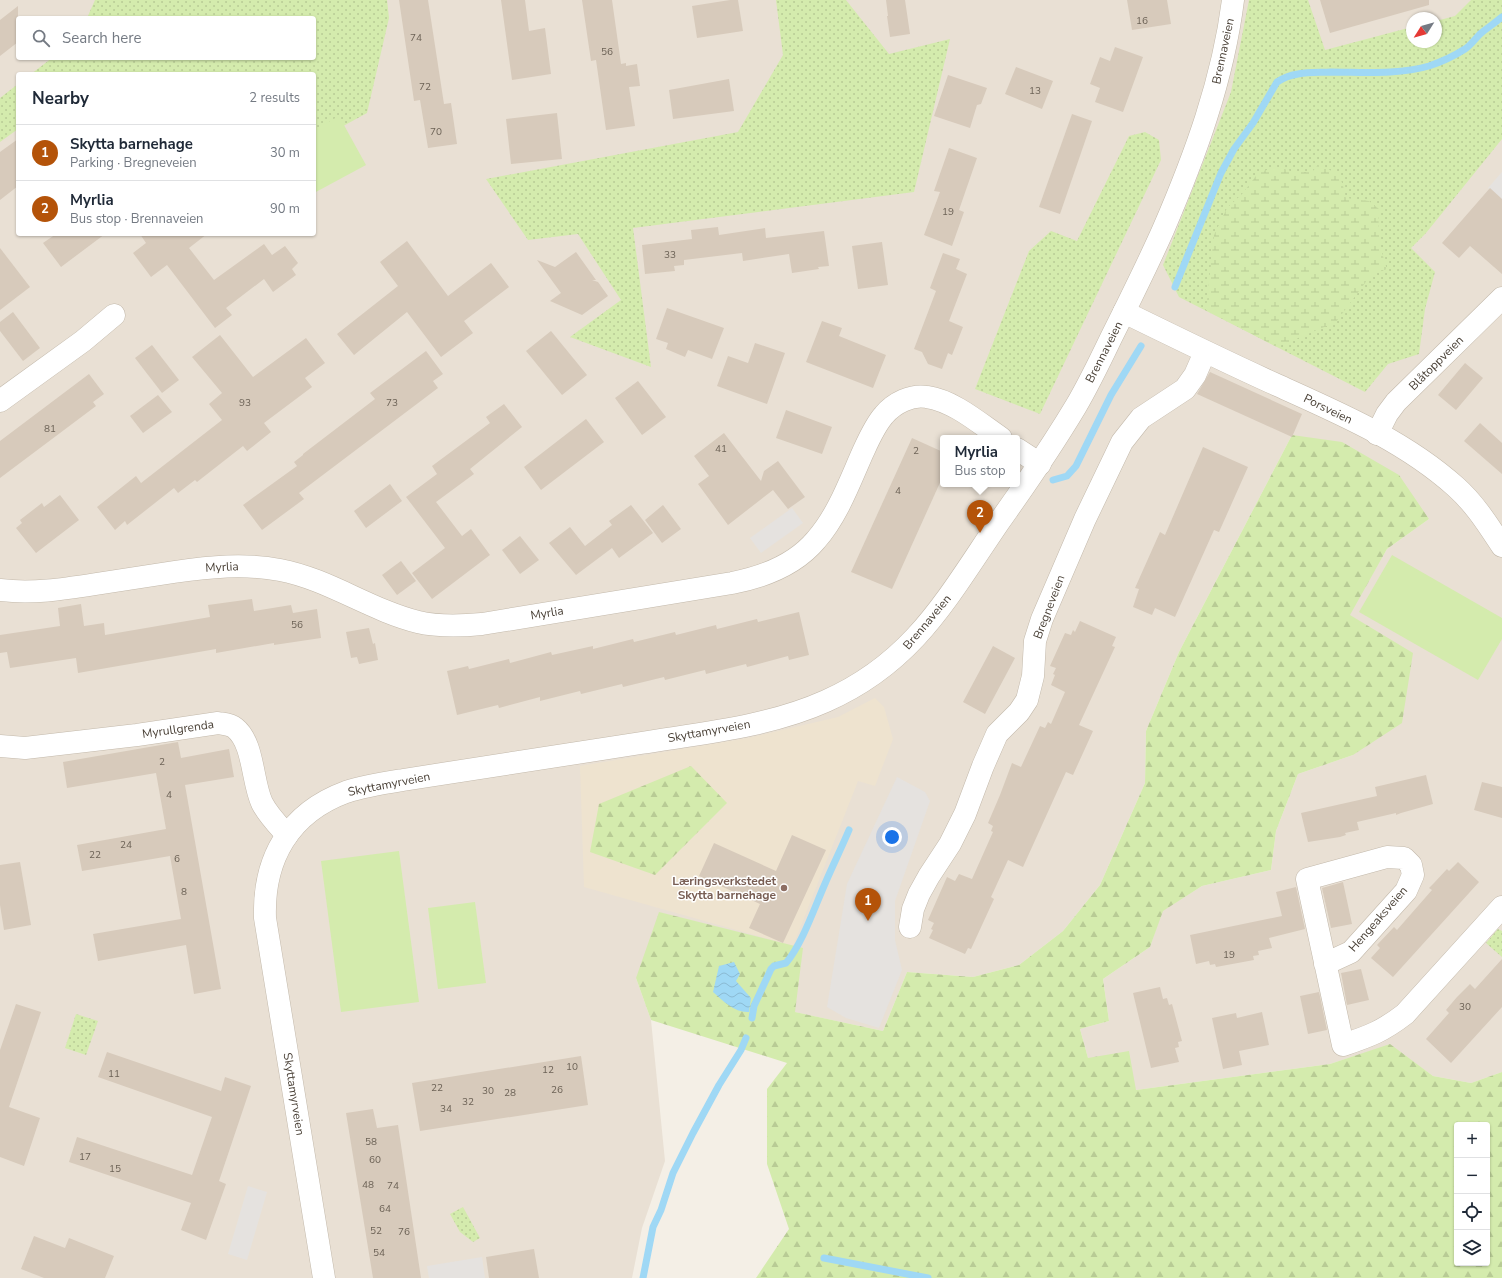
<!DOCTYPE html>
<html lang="en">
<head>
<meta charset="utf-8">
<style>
  :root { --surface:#fff; --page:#f2f2f3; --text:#1f2937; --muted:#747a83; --line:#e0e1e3; --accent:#b45309 }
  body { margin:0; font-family:"Nunito Sans",sans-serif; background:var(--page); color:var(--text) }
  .controls { position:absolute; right:12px; bottom:12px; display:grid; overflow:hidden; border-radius:4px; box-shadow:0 1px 3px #0004 }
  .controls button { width:36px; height:36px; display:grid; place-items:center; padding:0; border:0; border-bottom:1px solid var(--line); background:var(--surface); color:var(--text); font:20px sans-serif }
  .compass { position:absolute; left:1406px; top:12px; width:36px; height:36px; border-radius:50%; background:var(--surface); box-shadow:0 1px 3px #0004; rotate:233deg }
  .you { position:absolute; left:892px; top:837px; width:14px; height:14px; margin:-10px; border:3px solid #fff; border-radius:50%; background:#1a73e8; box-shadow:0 0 0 6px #1a73e833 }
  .badge { display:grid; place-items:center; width:26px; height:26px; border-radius:50%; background:var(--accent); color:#fff; font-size:13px; font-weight:700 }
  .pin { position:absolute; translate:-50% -33px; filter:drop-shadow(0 1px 2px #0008) }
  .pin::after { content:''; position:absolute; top:21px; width:14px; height:12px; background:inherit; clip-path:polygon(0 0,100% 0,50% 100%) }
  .popup { position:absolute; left:940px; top:435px; width:80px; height:52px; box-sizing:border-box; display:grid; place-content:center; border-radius:4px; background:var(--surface); filter:drop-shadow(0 1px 3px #0005); font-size:13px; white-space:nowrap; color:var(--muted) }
  .popup b { font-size:15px; color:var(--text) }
  .popup::after { content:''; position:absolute; left:50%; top:100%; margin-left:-8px; border:8px solid transparent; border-top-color:var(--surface) }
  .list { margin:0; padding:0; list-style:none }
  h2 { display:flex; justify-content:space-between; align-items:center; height:52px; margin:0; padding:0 16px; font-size:17px }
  h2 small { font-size:13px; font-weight:400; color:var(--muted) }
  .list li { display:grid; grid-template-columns:26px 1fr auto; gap:12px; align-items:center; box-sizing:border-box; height:56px; padding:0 16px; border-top:1px solid var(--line) }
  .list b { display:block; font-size:15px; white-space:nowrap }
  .list p { margin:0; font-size:13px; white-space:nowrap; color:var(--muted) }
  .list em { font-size:13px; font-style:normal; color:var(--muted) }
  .icon { flex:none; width:22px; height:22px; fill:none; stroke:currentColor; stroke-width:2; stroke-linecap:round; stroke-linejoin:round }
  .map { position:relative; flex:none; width:1502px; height:1278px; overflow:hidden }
  .search { position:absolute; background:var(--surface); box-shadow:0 1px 3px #0004; left:16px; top:16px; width:300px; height:44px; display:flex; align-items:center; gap:10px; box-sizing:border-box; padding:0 14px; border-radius:4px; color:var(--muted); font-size:15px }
  .panel { position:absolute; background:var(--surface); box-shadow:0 1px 3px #0004; left:16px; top:72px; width:300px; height:164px; border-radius:4px }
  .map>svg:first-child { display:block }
  .residential { fill:#e9e0d4; fill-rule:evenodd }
  .education { fill:#eee3cf }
  .grass { fill:url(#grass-dots) }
  .forest { fill:url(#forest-firs); fill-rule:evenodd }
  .wetland { fill:url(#wetland-marsh) }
  .pitch { fill:#d4ebad }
  .parking { fill:#e5e2df }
  .water { fill:url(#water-waves) }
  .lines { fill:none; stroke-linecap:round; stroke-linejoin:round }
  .stream { stroke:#9fd8f5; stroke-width:7 }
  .building { fill:#d7cabb }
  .minor-casing { stroke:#c3b9ab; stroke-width:23 }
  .minor { stroke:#fff; stroke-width:22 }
  .education-dot { fill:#8d6e63; stroke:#fff; stroke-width:1.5 }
  .labels { text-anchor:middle; stroke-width:3; stroke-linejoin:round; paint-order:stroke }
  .number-label { font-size:10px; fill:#6c6256 }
  .street-label { font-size:12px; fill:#483f35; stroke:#fff }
  .education-label { font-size:12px; font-weight:bold; fill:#785e54; stroke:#fff; text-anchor:end }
</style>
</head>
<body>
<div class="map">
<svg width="1502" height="1278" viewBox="0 0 1502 1278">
  <defs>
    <pattern id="grass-dots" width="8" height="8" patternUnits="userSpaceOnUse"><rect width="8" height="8" fill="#d4ebad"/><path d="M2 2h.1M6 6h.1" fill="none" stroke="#b8cb95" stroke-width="1.8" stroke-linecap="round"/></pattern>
    <pattern id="forest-firs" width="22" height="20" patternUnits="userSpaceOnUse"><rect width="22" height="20" fill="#d4ebad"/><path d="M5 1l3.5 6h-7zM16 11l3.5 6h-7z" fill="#b8cb95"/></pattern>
    <pattern id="wetland-marsh" width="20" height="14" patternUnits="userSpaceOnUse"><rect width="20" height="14" fill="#d4ebad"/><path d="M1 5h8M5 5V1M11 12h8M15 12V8" fill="none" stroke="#b8cb95"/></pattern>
    <pattern id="water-waves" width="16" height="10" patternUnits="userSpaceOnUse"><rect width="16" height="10" fill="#9fd8f5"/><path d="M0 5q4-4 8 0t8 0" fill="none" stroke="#8abad3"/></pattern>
  </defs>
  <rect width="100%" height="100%" fill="#f4efe6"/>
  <!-- residential -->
  <path class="residential" d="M0,0h1502v1072l-31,11 -38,-7 -43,-31 -60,19 -194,26 -48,-32 -8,-29 29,-8 -6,-42 47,-32 12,-36 40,-25 69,-16 5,-39 22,-57 55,-19 27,-121 -31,-19 38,-66 42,-30 -137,-84 -113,217 -33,79 -1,52 -45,102 -37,46 -44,34 -46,12 -66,-5 -24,59 -247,-53 15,42 14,141 -23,67 -10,50h-632zM18,18h296v40h-296zM1412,18h24v24h-24zM18,74h296v160h-296zM943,438h74v46h-74z"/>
  <!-- education -->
  <polygon class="education" points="875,698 884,707 893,739 875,786 858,781 793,946 584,887 580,766 748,738 838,717"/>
  <!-- grass -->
  <g class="grass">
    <polygon points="95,0 387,0 389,18 367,113 314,142 314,74 31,74 52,58 314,58 314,18 87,18"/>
    <polygon points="776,0 846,0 889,54 950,39 914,192 633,228 651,367 570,337 621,300 578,234 528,240 486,179 738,132 783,55"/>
    <polygon points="1249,0 1308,0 1325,50 1412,27 1412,42 1436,42 1436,21 1455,16 1471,0 1502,0 1502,139 1426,233 1411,248 1435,272 1425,309 1419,354 1388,364 1365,392 1179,297 1163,265 1231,92"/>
    <polygon points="18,84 18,129 0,142 0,98"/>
    <polygon points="1145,132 1159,140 1161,160 1040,414 975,389 1029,251 1051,231 1077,241 1129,136"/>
    <polygon points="1498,929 1502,931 1502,957 1486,943"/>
    <polygon points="76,1014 98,1021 86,1055 65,1048"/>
    <polygon points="463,1207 480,1238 473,1242 460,1232 450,1214"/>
  </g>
  <!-- forest -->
  <g class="forest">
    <path d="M1292,435l50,7 57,33 30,44 -42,30 -37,66 63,38 -11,70 -49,32 -55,19 -22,57 -5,39 -69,16 -39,25 -13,36 -47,32 6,42 -29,8 8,29 41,-7 7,39 194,-26 60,-20 43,32 38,7 31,-11v206h-746l33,-49 -22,-65v-75l20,-26 -136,-43 -15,-42 23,-66 144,36 -8,64 88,19 24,-59 66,5 46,-12 44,-34 37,-46 45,-102 1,-52 33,-79zM1457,1125h30v138h-30z"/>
    <polygon points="691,766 727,803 655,875 590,852 599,804"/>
  </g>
  <!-- wetland -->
  <path class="wetland" d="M1318,165c23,9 23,11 28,33l23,3 10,8c-1,25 0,36 8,60l-16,6 -35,47 -59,25 -71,-37 8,-75 13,-27 15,-14 17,-22 20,-5 14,5h19z"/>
  <!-- pitch -->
  <g class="pitch">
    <polygon points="339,116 366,165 314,193 314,130"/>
    <polygon points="1392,555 1502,618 1502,639 1478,680 1359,612"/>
    <polygon points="399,851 419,1002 341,1012 321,861"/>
    <polygon points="475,902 486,983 438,989 428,908"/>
  </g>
  <!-- parking -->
  <g class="parking">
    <polygon points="1502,172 1502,200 1488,188"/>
    <polygon points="792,508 803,523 761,553 750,538"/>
    <polygon points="897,777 925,792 930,801 895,901 895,940 902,970 879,1028 846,1018 827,1007 847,884"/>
    <polygon points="248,1186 267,1192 247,1260 228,1254"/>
    <polygon points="482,1257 485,1278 429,1278 427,1266"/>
  </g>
  <!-- water -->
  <path class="water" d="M734,962l6,12 -4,7 15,17 -2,14c-14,1 -26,-11 -36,-20l6,-26z"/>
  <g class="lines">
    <!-- stream -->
    <g class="stream">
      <path d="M1175,287l46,-114 13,-24 19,-26 24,-41c16,-11 36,-9 54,-10 32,0 67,3 98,-6 12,-4 25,-10 36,-17 6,-4 10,-10 15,-15 7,-6 15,-11 22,-17"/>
      <polyline points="1053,480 1067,476 1076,466 1111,395 1141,346"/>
      <path d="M752,1018l2,-12 17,-37 3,-3 12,-3c16,-19 28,-54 38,-77 8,-19 17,-37 25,-56"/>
      <polyline points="824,1258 928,1278"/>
      <polyline points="643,1278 653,1227 661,1210 673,1173 693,1133 719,1085 741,1050 746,1038"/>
    </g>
  </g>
  <!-- building -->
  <g class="building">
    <polygon points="399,0 428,0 444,104 451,103 457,144 428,148 420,100 414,101"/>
    <polygon points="501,0 525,0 529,31 545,28 551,74 512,80"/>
    <polygon points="582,0 612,0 621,64 626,63 626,66 637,64 640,86 629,87 635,126 606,130 596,60 591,61"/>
    <polygon points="730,0 738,0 743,31 697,38 692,6"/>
    <polygon points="886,0 905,0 910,34 890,37 887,16 888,16"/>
    <polygon points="1127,0 1167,0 1171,24 1132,30"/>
    <polygon points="1320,0 1429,0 1429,5 1330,33"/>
    <polygon points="18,6 18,42 0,56 0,20"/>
    <polygon points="1115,47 1143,57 1123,112 1095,102 1100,88 1090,84 1100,57 1110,61"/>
    <polygon points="1016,67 1053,81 1042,109 1005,94"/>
    <polygon points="948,75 987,88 981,104 977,105 970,128 934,116"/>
    <polygon points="729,79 734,111 673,119 669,90"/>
    <polygon points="557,113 562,159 511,164 506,119"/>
    <polygon points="1072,114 1092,121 1060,214 1039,207"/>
    <polygon points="18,139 18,186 0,200 0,152"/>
    <polygon points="949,148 977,158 959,210 964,212 952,246 924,235 940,192 934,191"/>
    <polygon points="1490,188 1502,199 1502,274 1470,246 1459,258 1442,243"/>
    <polygon points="718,227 719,235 765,228 766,238 824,231 829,266 818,267 819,269 792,273 789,254 743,261 742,253 684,260 684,265 674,266 675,271 645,274 642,245 692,239 691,230"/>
    <polygon points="56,234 105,234 61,267 43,243"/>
    <polygon points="140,234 207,234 189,248 214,280 264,244 272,255 285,246 298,263 292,269 296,275 273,292 264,279 226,308 232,315 215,328 167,265 151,277 133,253 146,243"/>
    <polygon points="407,241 448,296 491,263 509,287 464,321 473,333 441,357 407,312 354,355 337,334 398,286 380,262"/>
    <polygon points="882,242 888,285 858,289 852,246"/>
    <polygon points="0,248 30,287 0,310"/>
    <polygon points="576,252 596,280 592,280 598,282 608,296 582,315 550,301 561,293 537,260 555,267"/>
    <polygon points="943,253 960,259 956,269 967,274 949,321 963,327 952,355 948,353 942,369 928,364 922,352 914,349 936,291 930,288"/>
    <polygon points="667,308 724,328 712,359 688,350 685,357 666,349 668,343 656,339"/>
    <polygon points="13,312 40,348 23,361 0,331 0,322"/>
    <polygon points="822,321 842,328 839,336 886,355 873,388 806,362"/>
    <polygon points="551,331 587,375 562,395 526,351"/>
    <polygon points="220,335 253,377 306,338 325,363 305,378 312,387 264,423 271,432 247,451 243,446 197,482 195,480 178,493 174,488 127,525 125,521 115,530 97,507 136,476 141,483 222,420 209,404 222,393 192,357"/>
    <polygon points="755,343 785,353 767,404 717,386 728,356 748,363"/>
    <polygon points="152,345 179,380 162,393 135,358"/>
    <polygon points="426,351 443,374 433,381 438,388 299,493 304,499 262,530 243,505 297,466 294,462 303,455 303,454 375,399 370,393"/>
    <polygon points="1465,363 1483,378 1456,410 1438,395"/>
    <polygon points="1210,372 1302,414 1292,437 1197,394"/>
    <polygon points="89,374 104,394 93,402 96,406 0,478 0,441"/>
    <polygon points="638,381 666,417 642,435 615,398"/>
    <polygon points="158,395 172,412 143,433 130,416"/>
    <polygon points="504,404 522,427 470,469 474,474 436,502 462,536 471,529 490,555 432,599 412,573 445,548 406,497 437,474 432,466 490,423 486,417"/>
    <polygon points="786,410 832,427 822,454 776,438"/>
    <polygon points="586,419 604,442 541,490 524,467"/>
    <polygon points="1480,423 1502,443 1502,474 1464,441"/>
    <polygon points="724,433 761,481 764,471 778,461 805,497 788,509 773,490 728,525 698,484 709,476 694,456"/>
    <polygon points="912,438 943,452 943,476 892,589 851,572"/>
    <polygon points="1203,447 1248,467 1219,532 1214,530 1175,617 1155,608 1152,615 1133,607 1139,589 1135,588 1160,532 1165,535"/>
    <polygon points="390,484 402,501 366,528 354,511"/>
    <polygon points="60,495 79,520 36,553 16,528 22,523 20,520 42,503 44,507"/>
    <polygon points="631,505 653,533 619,558 612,548 576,575 549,543 570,527 585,546 612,525 609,521"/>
    <polygon points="663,505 681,529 662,543 645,520"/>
    <polygon points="520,536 539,560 520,574 502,550"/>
    <polygon points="401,561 416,581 397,595 382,575"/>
    <polygon points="252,599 254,611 291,605 293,613 317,609 321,638 274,645 274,643 216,653 216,649 78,673 76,658 10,668 7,652 0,653 0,635 60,626 58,608 81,604 84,626 104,623 105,635 210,617 208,605"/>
    <polygon points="799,612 809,655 789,660 788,656 747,667 746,664 706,674 705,670 665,680 664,677 623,687 622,684 581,694 580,691 540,701 540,697 499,708 498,705 457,715 447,671 468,666 469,669 509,659 510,663 551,652 552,655 593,646 593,649 633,639 634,642 675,632 676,635 716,625 717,629 757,619 758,622"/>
    <polygon points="1080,621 1116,637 1112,646 1115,647 1079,725 1093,731 1073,775 1066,772 1023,867 1008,860 991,897 994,899 971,949 968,948 965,954 929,938 933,930 931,929 934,923 928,920 947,877 955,881 959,874 972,879 993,832 991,831 993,826 988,823 1000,795 1012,763 1021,767 1040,726 1045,728 1048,722 1051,724 1065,692 1051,685 1055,675 1053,674 1056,668 1050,666 1065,633 1071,635 1073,630 1075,632"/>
    <polygon points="369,628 373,644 375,643 378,660 359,664 357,657 351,658 346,632"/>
    <polygon points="993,646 1015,658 985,714 963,702"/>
    <polygon points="178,742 181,758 229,749 234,777 185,785 221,989 194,994 186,945 98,961 93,934 181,919 170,856 82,871 77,845 166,829 156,773 67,788 63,762"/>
    <polygon points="1426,775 1433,804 1401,813 1396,815 1396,813 1357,822 1359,830 1345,833 1346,835 1340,837 1308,842 1301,813 1377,796 1375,787"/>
    <polygon points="1482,782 1502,787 1502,818 1474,810"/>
    <polygon points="792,835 826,850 783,943 749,928 760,904 699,876 714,843 776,871"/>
    <polygon points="20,862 31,925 4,930 0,905 0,865"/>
    <polygon points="1458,862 1479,882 1393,977 1371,958 1380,948 1377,945 1394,927 1397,930 1432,890 1429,888 1434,883 1447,869 1449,871"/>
    <polygon points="1343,882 1352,924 1331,928 1322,888"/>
    <polygon points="1296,887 1305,929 1269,938 1272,948 1258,951 1259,955 1253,956 1254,960 1216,967 1215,964 1210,965 1209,961 1196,964 1190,935 1282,916 1276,892"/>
    <polygon points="1502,959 1502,1007 1451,1063 1426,1039 1449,1013 1446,1010 1457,997 1470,984 1475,989"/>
    <polygon points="1361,969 1369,1000 1347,1005 1341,973"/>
    <polygon points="1160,987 1163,999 1167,998 1169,1005 1172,1004 1182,1041 1178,1042 1179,1047 1175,1048 1179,1062 1151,1068 1133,993"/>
    <polygon points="1319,992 1327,1030 1308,1034 1300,996"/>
    <polygon points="16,1004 41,1012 9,1107 40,1118 24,1166 0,1157 0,1050"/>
    <polygon points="1262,1012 1269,1045 1239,1051 1242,1065 1223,1069 1212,1018 1236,1013 1237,1018"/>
    <polygon points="107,1052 221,1091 225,1077 251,1086 219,1181 226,1184 206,1240 181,1230 191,1203 69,1162 77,1137 192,1175 212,1117 98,1077"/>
    <polygon points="581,1056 588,1105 420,1131 412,1083"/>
    <polygon points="373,1109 377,1128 398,1125 421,1278 373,1278 346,1113"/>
    <polygon points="34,1236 65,1248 69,1238 114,1256 105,1278 44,1278 21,1269"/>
    <polygon points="534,1249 539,1278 489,1278 486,1257"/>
  </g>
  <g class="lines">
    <defs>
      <g id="minor">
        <path d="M1124,312c51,25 102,50 153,73 62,28 128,56 179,102 19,17 32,38 46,59"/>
        <polyline points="0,401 83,341 114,315"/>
        <polyline points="1377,434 1387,414 1396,402 1502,298"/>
        <polyline points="1017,449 1040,464"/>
        <path d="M0,590c33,4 64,-1 96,-6 26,-4 52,-8 78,-12 35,-5 70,-9 106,-2 48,9 90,40 138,52 21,5 43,4 64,2l250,-41c31,-6 63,-18 84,-43 22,-25 34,-59 47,-88 6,-13 12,-27 21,-37 10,-12 28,-21 43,-18 27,4 52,26 74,41"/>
        <path d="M0,746l25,2 112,-13 81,-12c6,1 12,1 17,5 19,15 17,54 27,75 6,12 16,22 25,32"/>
        <polyline points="910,927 913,909 919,894 929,876 950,844 965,814 983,766 997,734 1019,712 1027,700 1033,676 1035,641 1042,619 1085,519 1122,442 1141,418 1185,389 1195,375 1205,352"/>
        <path d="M1325,964l26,-12 55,-61 7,-16 -2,-10 -7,-7 -17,-1 -80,22 36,166c27,-9 40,-14 62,-31l97,-107"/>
        <path d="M324,1278l-59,-360c-2,-59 24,-105 81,-126 18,-6 38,-9 57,-12 79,-12 158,-25 238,-37 61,-10 127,-16 185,-42 88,-39 121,-103 173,-179 27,-38 53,-76 77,-116 13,-22 24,-45 35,-68 18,-36 36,-72 52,-108 32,-74 60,-150 70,-230"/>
      </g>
    </defs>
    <!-- minor casing -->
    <use href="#minor" class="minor-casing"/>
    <!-- minor -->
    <use href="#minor" class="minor"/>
  </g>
  <!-- markers -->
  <circle class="education-dot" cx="784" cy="888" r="4"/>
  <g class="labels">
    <!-- number labels -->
    <g class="number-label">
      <text x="1142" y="24">16</text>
      <text x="416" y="41">74</text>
      <text x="607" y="55">56</text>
      <text x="425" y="90">72</text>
      <text x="1035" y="94">13</text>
      <text x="436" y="135">70</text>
      <text x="948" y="215">19</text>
      <text x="670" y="258">33</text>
      <text x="245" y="406">93</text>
      <text x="392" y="406">73</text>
      <text x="50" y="432">81</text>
      <text x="721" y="452">41</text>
      <text x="916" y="454">2</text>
      <text x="898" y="494">4</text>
      <text x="297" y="628">56</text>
      <text x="162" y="765">2</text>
      <text x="169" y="798">4</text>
      <text x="126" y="848">24</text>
      <text x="95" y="858">22</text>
      <text x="177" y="862">6</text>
      <text x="184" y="895">8</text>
      <text x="1229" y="958">19</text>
      <text x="1465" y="1010">30</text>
      <text x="572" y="1070">10</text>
      <text x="548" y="1073">12</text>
      <text x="114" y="1077">11</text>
      <text x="437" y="1091">22</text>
      <text x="557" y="1093">26</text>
      <text x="488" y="1094">30</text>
      <text x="510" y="1096">28</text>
      <text x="468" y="1105">32</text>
      <text x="446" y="1112">34</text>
      <text x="371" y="1145">58</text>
      <text x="85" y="1160">17</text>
      <text x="375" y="1163">60</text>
      <text x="115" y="1172">15</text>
      <text x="368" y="1188">48</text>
      <text x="393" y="1189">74</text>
      <text x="385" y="1212">64</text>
      <text x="376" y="1234">52</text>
      <text x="404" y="1235">76</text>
      <text x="379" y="1256">54</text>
    </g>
    <!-- street labels -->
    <g class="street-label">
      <text transform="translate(1223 51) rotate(-78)" y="4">Brennaveien</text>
      <text transform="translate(1104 352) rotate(-63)" y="4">Brennaveien</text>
      <text transform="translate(1436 363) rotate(-45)" y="4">Blåtoppveien</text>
      <text transform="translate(1328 409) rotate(26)" y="4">Porsveien</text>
      <text transform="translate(222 567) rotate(-3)" y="4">Myrlia</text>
      <text transform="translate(1049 607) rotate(-69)" y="4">Bregneveien</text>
      <text transform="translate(547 613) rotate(-9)" y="4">Myrlia</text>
      <text transform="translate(927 622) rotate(-50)" y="4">Brennaveien</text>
      <text transform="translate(178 729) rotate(-8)" y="4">Myrullgrenda</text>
      <text transform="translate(709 731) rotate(-10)" y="4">Skyttamyrveien</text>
      <text transform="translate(389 784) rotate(-11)" y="4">Skyttamyrveien</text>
      <text transform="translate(1378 919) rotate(-49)" y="4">Hengeaksveien</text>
      <text transform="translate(294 1094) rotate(81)" y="4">Skyttamyrveien</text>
    </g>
    <!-- education labels -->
    <g class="education-label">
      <text x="776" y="885">Læringsverkstedet<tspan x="776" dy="14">Skytta barnehage</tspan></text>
    </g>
  </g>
</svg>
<div class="controls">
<button>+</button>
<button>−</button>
<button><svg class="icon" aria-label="locate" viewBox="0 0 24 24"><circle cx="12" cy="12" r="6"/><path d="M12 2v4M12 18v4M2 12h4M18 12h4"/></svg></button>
<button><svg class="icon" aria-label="layers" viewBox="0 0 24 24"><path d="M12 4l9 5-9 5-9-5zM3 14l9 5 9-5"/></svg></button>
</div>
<svg class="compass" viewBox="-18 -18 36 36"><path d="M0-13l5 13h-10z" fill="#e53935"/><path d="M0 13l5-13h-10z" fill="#747a83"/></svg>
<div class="you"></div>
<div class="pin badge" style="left:868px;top:921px">1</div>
<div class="pin badge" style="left:980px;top:533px">2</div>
<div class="popup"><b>Myrlia</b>Bus stop</div>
<div class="search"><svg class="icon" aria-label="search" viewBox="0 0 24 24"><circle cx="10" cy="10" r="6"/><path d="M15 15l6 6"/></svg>Search here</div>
<section class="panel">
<h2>Nearby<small>2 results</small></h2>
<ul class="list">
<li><span class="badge">1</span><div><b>Skytta barnehage</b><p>Parking · Bregneveien</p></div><em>30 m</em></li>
<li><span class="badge">2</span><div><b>Myrlia</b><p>Bus stop · Brennaveien</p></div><em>90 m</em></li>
</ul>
</section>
</div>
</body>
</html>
